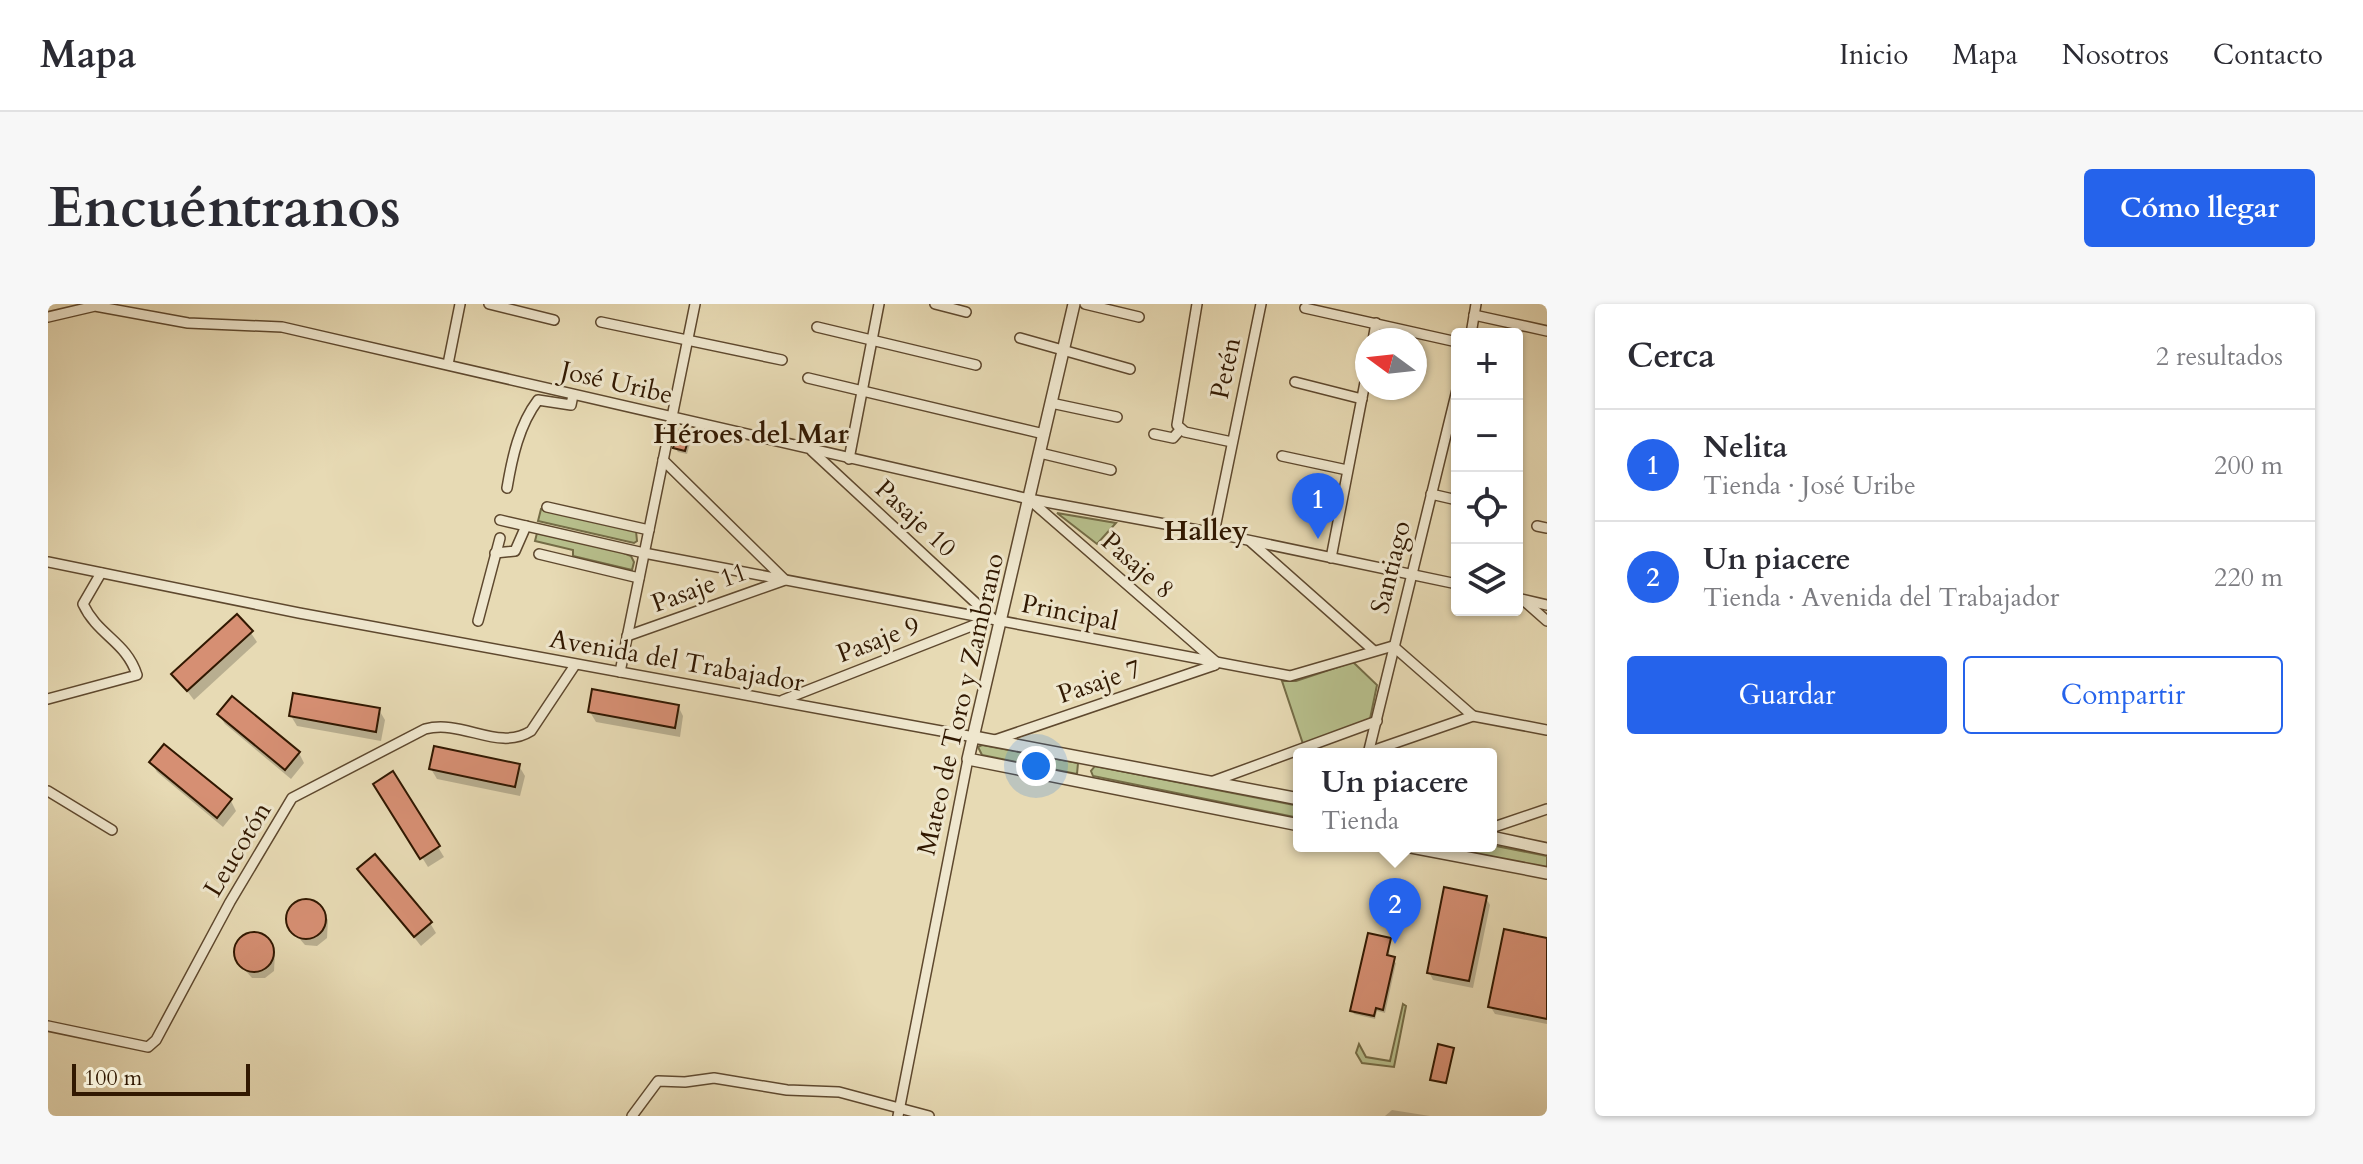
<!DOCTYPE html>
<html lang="es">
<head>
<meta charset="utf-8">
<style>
  :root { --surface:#fff; --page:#f7f7f7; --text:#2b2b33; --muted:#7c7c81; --line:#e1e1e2; --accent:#2563eb }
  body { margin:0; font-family:Cardo,serif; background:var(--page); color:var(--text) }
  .controls { position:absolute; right:24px; top:24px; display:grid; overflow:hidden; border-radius:8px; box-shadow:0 2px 6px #0004 }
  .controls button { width:72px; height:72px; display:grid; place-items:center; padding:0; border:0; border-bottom:2px solid var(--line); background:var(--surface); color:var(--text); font:40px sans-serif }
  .compass { position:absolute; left:1307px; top:24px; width:72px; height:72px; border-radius:50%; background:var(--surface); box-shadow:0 2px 6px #0004; rotate:285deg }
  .scale { position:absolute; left:24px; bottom:20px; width:178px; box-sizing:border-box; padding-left:8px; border:4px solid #311801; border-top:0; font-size:22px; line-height:28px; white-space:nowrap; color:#311801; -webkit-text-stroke:6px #efe7ce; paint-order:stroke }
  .you { position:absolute; left:988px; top:462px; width:28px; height:28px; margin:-20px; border:6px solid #fff; border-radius:50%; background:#1a73e8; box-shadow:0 0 0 12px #1a73e833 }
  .badge { display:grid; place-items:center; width:52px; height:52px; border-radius:50%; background:var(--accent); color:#fff; font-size:26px; font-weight:700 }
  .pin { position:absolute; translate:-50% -66px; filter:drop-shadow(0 2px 4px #0008) }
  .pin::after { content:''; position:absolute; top:42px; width:28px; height:24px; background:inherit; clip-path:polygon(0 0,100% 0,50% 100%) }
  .popup { position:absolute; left:1245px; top:444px; width:204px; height:104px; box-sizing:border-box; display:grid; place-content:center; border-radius:8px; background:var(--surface); filter:drop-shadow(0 2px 6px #0005); font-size:26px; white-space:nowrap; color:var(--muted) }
  .popup b { font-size:30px; color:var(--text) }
  .popup::after { content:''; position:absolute; left:50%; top:100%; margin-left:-16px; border:16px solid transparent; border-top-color:var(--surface) }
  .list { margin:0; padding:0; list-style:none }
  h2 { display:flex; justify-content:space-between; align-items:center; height:104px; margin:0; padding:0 32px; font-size:34px }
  h2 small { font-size:26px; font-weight:400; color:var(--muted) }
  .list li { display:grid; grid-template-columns:52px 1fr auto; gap:24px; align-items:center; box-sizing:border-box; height:112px; padding:0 32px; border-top:2px solid var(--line) }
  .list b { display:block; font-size:30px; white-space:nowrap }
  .list p { margin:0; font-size:26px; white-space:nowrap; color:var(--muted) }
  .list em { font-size:26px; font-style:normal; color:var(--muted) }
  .actions { display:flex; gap:16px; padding:24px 32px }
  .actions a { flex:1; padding:18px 0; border:2px solid var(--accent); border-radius:8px; text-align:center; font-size:28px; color:var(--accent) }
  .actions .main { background:var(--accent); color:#fff }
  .icon { flex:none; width:44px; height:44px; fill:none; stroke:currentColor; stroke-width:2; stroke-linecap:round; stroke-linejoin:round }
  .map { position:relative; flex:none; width:1499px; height:812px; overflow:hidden; border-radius:8px }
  header { display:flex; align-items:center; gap:48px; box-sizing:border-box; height:112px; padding:0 40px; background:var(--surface); border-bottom:2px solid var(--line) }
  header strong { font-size:38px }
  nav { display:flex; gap:44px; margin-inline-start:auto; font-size:28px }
  .intro { display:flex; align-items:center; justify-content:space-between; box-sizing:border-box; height:192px; padding:0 48px }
  h1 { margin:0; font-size:56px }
  .button { padding:20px 36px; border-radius:8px; background:var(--accent); color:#fff; font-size:28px; font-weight:700 }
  main { display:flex; gap:48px; padding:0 48px }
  aside { flex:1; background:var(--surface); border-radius:8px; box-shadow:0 2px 6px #0004 }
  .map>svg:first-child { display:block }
  .green { fill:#b7bf8c; stroke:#746c46; stroke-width:2 }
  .shadow { fill:#0003 }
  .building { fill:#d68f73; stroke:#311801; stroke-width:2 }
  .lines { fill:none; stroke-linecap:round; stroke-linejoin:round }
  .minor-casing { stroke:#5e482e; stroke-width:12 }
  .tertiary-casing { stroke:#5e482e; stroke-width:14 }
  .minor { stroke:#efe7ce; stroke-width:9 }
  .tertiary { stroke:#efe7ce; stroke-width:11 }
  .labels { text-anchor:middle; stroke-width:6; stroke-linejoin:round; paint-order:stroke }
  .street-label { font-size:26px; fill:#311801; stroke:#efe7ce }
  .neighbourhood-label { font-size:28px; font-weight:bold; fill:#311801; stroke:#efe7ce }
</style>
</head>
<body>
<header>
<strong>Mapa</strong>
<nav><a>Inicio</a><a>Mapa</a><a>Nosotros</a><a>Contacto</a></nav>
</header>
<div class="intro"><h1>Encuéntranos</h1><a class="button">Cómo llegar</a></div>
<main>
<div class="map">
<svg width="1499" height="812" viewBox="0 0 1499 812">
  <rect width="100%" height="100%" fill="#e7dab4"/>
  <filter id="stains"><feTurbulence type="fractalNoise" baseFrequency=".0025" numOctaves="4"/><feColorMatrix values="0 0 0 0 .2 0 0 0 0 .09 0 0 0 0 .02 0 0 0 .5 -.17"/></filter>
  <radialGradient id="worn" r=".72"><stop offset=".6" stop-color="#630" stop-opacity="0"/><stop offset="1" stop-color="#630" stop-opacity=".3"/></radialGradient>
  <!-- green -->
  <g class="green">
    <polygon points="493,205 588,227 589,237 586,239 490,217"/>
    <polygon points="1009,209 1068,219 1049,240"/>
    <polygon points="489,229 573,248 583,252 586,258 584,266 525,252 525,246 487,237"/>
    <polygon points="1305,358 1329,381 1322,415 1255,440 1234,377 1248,377"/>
    <polygon points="934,441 1030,459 1029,470 934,451 930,443"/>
    <polygon points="1047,462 1251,502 1251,514 1045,472 1043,467"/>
    <polygon points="1443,541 1499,552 1499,564 1389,542"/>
    <polygon points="1355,700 1358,702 1346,763 1314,759 1308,749 1311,740 1318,753 1342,757"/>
  </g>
  <!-- shadow -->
  <g class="shadow">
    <polygon points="641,132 643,136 639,150 630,148 627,144"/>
    <polygon points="203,329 209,338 146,396 126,370"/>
    <polygon points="630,402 635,412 632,433 548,418 542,408"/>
    <polygon points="331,406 337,416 333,437 249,422 243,412"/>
    <polygon points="171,411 251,449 256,459 243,475 177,420"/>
    <polygon points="103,458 183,497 188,507 175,523 109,468"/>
    <polygon points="471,462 477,472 472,492 389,475 383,465"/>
    <polygon points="345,470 396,553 380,563 328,480"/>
    <polygon points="312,566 382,619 388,629 373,642"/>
    <polygon points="1438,594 1442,601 1425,684 1385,676 1381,668"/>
    <polygon points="250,599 267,599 280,616 279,634 269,642 257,641 243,625 240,612"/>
    <polygon points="198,632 215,632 227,649 226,667 217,674 204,674 190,658 188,646"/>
    <polygon points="1342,636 1341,654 1348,659 1337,709 1329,707 1327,715 1306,710 1304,706"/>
    <polygon points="1499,636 1499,720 1447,710 1442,702"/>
    <polygon points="1344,806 1382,812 1337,812"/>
  </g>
  <!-- building -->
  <g class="building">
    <polygon points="631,127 642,130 637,147 625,144"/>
    <polygon points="189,310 205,327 139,387 123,370"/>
    <polygon points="544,385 631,401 627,424 540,408"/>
    <polygon points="245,389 332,404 328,428 241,412"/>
    <polygon points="184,392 252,448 237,466 169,410"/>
    <polygon points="116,440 184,495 169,514 101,458"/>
    <polygon points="386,442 472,460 467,483 381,465"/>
    <polygon points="345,467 392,542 372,555 325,480"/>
    <polygon points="327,550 384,618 366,633 309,565"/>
    <polygon points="1396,583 1439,592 1421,677 1379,669"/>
    <circle cx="258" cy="615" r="20"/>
    <polygon points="1456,625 1499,634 1499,715 1440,703"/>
    <circle cx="206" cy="648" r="20"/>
    <polygon points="1320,629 1343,634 1339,651 1347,653 1335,706 1328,704 1326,712 1302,707"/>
    <polygon points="1390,740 1406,744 1398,779 1382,776"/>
  </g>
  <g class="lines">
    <defs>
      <g id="minor">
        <polyline points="441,0 506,16"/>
        <polyline points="887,0 918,8"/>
        <polyline points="1037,0 1091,13"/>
        <polyline points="1149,0 1129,121 1137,128 1184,138"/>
        <polyline points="1257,4 1409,38"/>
        <polyline points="1426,11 1499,27"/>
        <polyline points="0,13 47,2 140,19 234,23 981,195 1166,229 1409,280"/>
        <polyline points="553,18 734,56"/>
        <polyline points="769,23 928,61"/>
        <polyline points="1423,30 1428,0"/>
        <polyline points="972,34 1082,65"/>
        <polyline points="1325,36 1328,19"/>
        <polyline points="400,60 412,0"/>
        <polyline points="760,74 996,130"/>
        <polyline points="1247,78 1314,95"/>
        <polyline points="1003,99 1069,113"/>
        <polyline points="1106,130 1125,134 1132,126"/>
        <polyline points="992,149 1063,166"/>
        <polyline points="1234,152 1299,166"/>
        <polyline points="801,155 831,0"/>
        <path d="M459,184c5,-30 12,-63 31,-88l33,5 2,-10"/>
        <polyline points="1383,190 1409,196"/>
        <polyline points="983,197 1168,358"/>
        <polyline points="499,203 601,226"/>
        <polyline points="452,216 596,249 1242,372 1345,342 1425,412"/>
        <polyline points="1489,222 1499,224"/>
        <polyline points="1166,229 1213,0"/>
        <polyline points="1203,238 1325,346"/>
        <polyline points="447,249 467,247 478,222"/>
        <polyline points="491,250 591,274"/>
        <polyline points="1283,254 1319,68"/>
        <polyline points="0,258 251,309 926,433"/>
        <polyline points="1469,294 1499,301"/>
        <polyline points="1475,296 1499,317"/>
        <polyline points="430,317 452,234"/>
        <polyline points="579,332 737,276 615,156"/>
        <polyline points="572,368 647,0"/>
        <path d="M0,395l89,-24c-11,-34 -39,-39 -54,-71l18,-31"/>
        <polyline points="735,396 944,314 764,147"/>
        <polyline points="947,436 1167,361"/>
        <polyline points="1321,448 1425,412 1499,426"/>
        <polyline points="1320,450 1409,86"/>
        <polyline points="1163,478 1329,417"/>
        <polyline points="0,487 64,526"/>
        <polyline points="1443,524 1499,505"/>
        <path d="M0,722l100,21 8,-7 74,-138 62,-104 133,-69c38,-10 73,23 106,2l44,-66"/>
        <polyline points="584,812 610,777 637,778 666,774 739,786 791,788 881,812"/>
        <polyline points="850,812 920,455"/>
      </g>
      <g id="tertiary">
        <polyline points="1026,0 920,455 1251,521"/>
        <polyline points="926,433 1251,495"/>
        <polyline points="1443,533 1499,545"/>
        <polyline points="1358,542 1499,569"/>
      </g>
    </defs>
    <!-- minor casing -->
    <use href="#minor" class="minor-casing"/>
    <!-- tertiary casing -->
    <use href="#tertiary" class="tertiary-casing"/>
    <!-- minor -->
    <use href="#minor" class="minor"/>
    <!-- tertiary -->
    <use href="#tertiary" class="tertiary"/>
  </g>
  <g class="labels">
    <!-- street labels -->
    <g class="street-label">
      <text transform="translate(1177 64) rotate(-78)" y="9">Petén</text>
      <text transform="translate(569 78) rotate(13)" y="9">José Uribe</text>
      <text transform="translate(868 214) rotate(43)" y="9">Pasaje 10</text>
      <text transform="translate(1090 261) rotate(41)" y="9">Pasaje 8</text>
      <text transform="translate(1342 263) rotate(-76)" y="9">Santiago</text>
      <text transform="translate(651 283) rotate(-20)" y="9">Pasaje 11</text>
      <text transform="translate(1022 308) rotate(11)" y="9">Principal</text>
      <text transform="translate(830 335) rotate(-21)" y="9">Pasaje 9</text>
      <text transform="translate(629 356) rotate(10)" y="9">Avenida del Trabajador</text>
      <text transform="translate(1051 377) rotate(-19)" y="9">Pasaje 7</text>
      <text transform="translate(912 400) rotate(-77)" y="9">Mateo de Toro y Zambrano</text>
      <text transform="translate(189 545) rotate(-59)" y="9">Leucotón</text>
    </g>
    <!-- neighbourhood labels -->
    <g class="neighbourhood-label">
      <text x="703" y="139">Héroes del Mar</text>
      <text x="1158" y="236">Halley</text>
    </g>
  </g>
  <rect width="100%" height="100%" filter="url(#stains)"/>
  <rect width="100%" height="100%" fill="url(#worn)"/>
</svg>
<div class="controls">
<button>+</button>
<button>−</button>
<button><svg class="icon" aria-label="locate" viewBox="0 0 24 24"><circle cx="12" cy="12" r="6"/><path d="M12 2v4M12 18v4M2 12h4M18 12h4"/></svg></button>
<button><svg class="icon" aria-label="layers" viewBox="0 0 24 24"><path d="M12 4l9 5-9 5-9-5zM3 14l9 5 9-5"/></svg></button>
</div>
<svg class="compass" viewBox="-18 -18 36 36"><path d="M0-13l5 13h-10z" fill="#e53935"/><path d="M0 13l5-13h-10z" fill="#7c7c81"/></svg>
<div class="scale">100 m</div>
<div class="you"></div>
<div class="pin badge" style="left:1270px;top:235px">1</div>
<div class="pin badge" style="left:1347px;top:640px">2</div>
<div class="popup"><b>Un piacere</b>Tienda</div>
</div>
<aside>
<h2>Cerca<small>2 resultados</small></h2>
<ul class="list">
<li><span class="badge">1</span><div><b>Nelita</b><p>Tienda · José Uribe</p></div><em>200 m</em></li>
<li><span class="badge">2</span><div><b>Un piacere</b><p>Tienda · Avenida del Trabajador</p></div><em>220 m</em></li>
</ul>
<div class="actions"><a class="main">Guardar</a><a>Compartir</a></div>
</aside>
</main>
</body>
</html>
